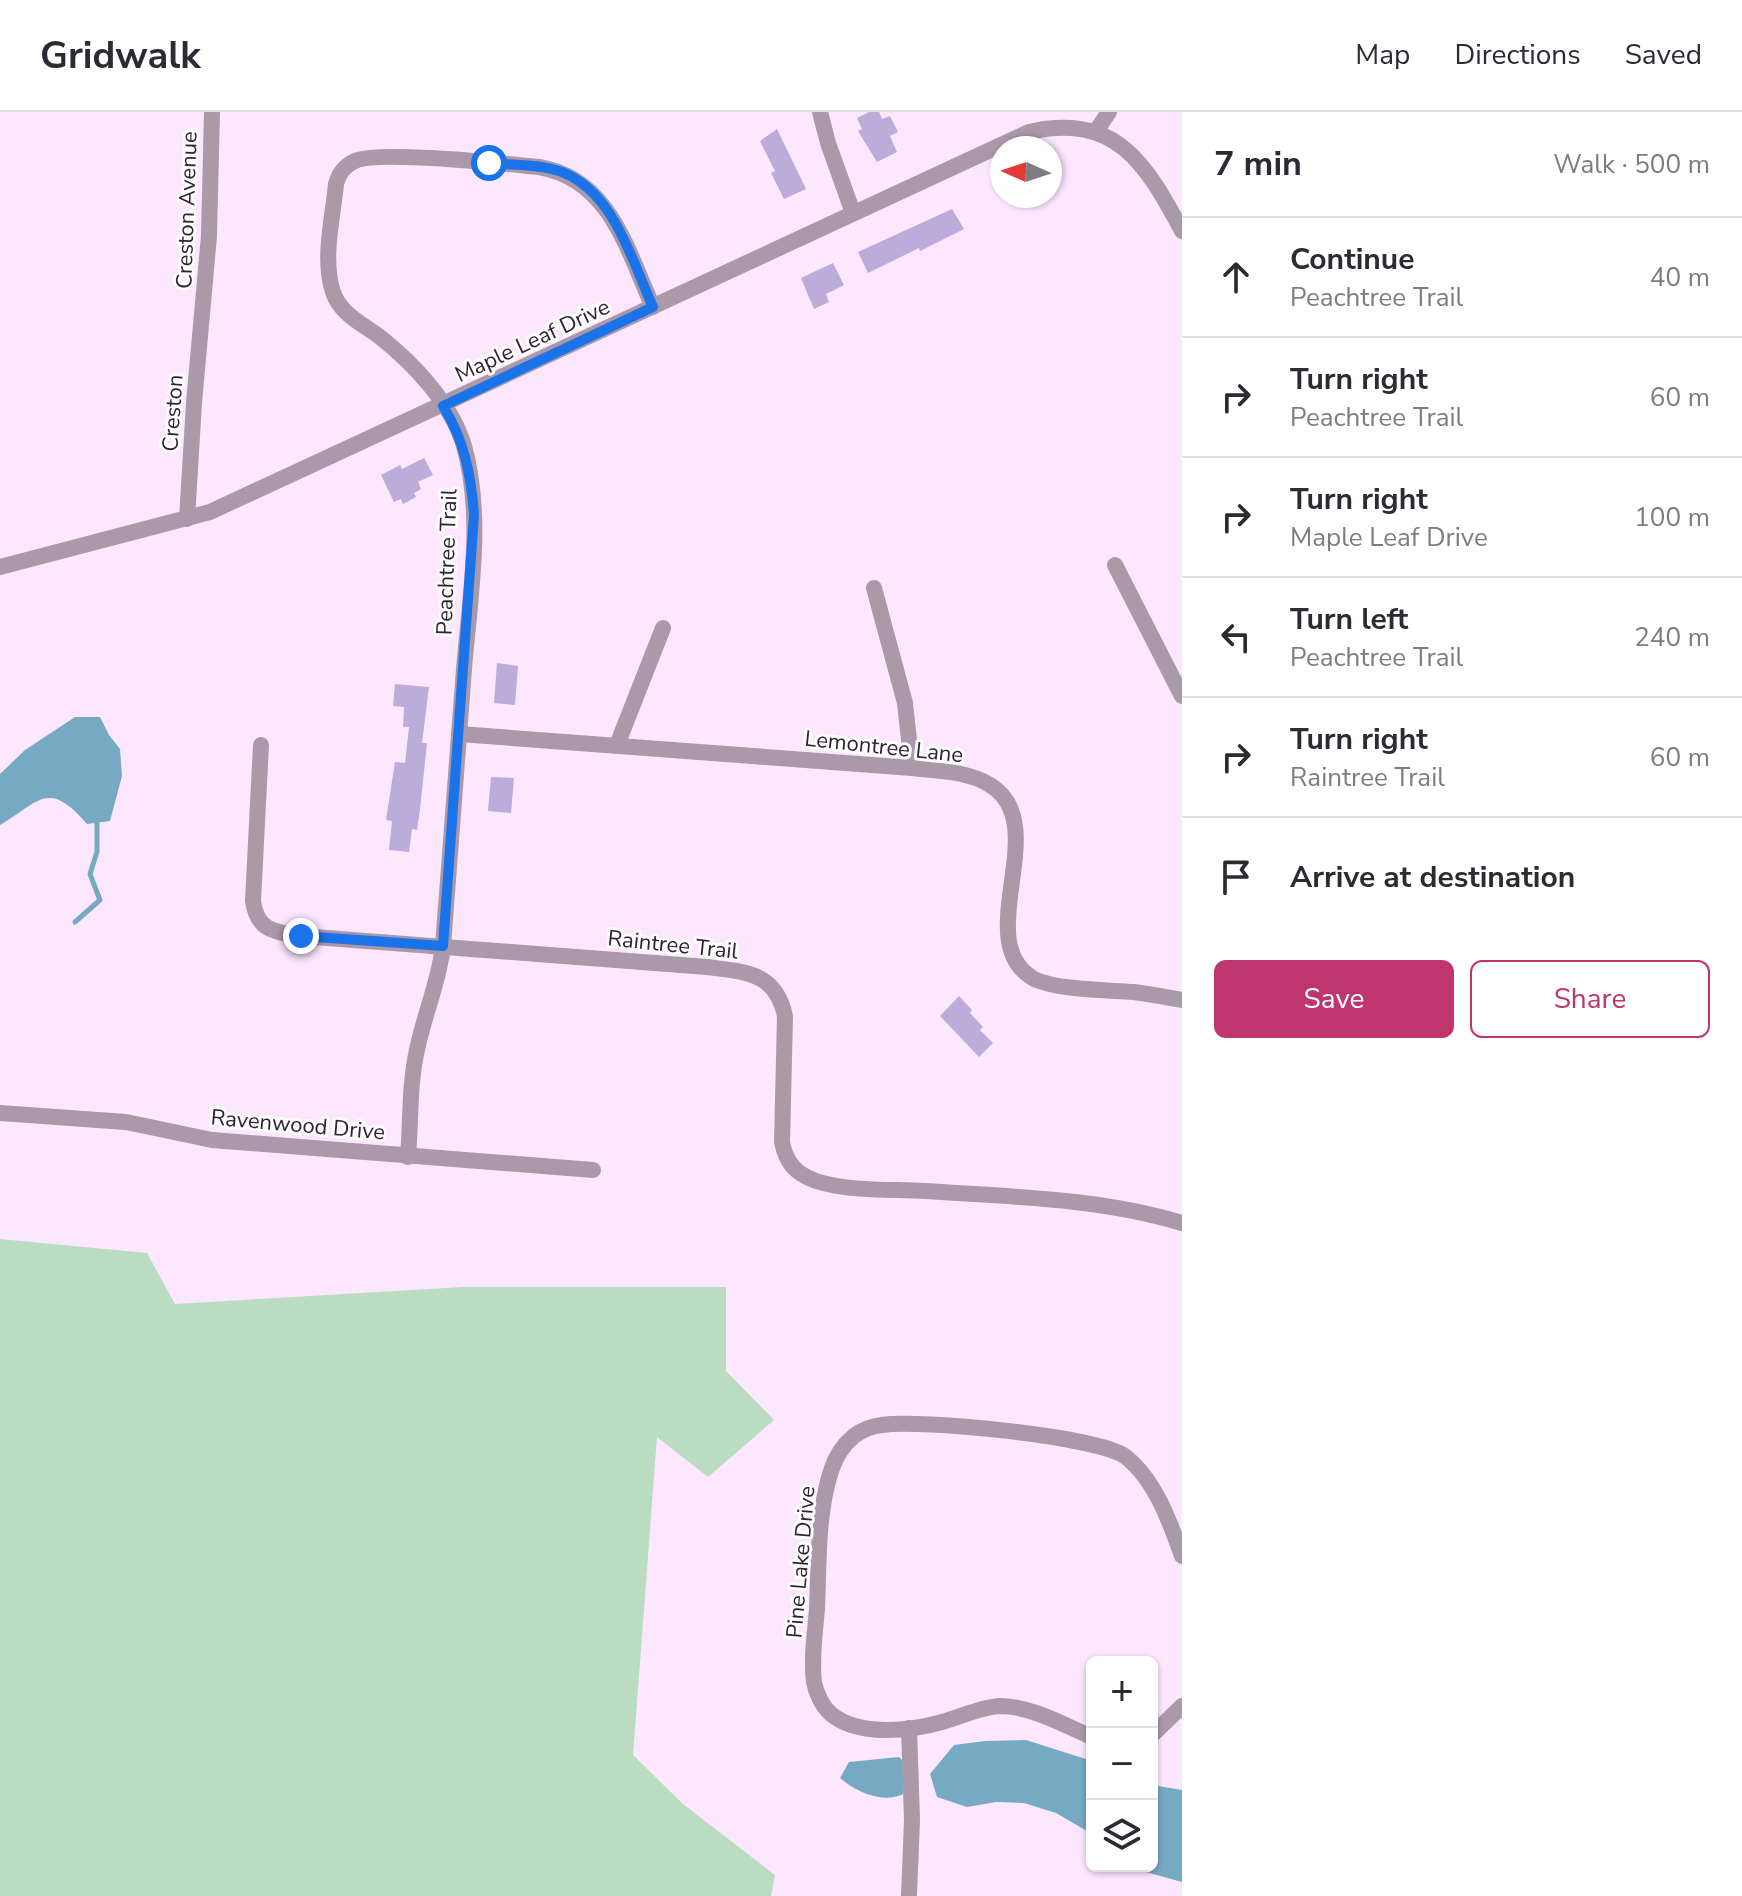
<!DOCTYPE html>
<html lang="en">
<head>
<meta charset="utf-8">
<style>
  :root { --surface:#fff; --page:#f2f2f3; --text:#2b2b33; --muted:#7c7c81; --line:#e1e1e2; --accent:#bf356d }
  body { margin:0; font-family:"Nunito Sans",sans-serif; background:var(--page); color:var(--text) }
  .controls { position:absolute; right:24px; bottom:24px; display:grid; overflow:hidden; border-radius:12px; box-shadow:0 2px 6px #0004 }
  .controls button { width:72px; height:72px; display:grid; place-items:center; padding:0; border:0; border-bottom:2px solid var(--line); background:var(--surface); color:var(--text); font:40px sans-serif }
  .compass { position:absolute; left:990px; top:24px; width:72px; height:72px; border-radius:50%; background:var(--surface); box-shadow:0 2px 6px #0004; rotate:273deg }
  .stop { position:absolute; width:24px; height:24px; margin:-18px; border:6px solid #1a73e8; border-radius:50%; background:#fff }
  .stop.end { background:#1a73e8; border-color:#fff; box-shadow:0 2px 8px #0008 }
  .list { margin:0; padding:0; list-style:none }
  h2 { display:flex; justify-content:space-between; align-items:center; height:104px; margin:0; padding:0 32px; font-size:34px }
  h2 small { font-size:26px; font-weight:400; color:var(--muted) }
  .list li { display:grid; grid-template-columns:52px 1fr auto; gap:24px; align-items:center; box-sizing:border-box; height:120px; padding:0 32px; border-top:2px solid var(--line) }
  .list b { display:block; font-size:30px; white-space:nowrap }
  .list p { margin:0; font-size:26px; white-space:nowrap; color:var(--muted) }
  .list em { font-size:26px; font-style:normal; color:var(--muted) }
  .actions { display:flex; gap:16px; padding:24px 32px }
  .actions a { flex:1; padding:18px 0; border:2px solid var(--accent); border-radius:12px; text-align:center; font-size:28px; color:var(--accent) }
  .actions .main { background:var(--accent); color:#fff }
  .icon { flex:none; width:44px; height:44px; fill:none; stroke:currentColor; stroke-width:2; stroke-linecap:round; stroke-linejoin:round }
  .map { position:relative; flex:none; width:1182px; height:1784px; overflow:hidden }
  header { display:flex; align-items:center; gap:48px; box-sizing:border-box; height:112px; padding:0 40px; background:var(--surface); border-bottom:2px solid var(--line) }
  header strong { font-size:38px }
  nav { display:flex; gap:44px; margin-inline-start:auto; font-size:28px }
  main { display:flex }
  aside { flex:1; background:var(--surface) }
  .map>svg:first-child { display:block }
  .green { fill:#baddc1 }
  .water { fill:#76a9c2 }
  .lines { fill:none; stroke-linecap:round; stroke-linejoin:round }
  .stream { stroke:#76a9c2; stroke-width:5 }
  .building { fill:#bbacda }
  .minor { stroke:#aa99a9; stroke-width:16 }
  .route { stroke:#1a73e8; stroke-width:10 }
  .labels { text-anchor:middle; stroke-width:6; stroke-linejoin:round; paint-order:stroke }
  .street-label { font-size:22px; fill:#2e242f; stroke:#fcfcfc }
</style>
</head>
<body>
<header>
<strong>Gridwalk</strong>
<nav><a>Map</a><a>Directions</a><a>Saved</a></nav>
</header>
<main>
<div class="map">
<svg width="1182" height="1784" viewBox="0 0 1182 1784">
  <rect width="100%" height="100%" fill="#fce7fe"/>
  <!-- green -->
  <polygon class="green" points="0,1127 147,1141 175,1192 463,1175 726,1175 726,1259 774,1308 708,1365 657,1325 633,1643 683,1692 775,1763 771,1784 0,1784"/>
  <!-- water -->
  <g class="water">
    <path d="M75,605h25l9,18 11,14 2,27 -12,45 -23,3c-40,-46 -48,-21 -87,1v-51l25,-24z"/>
    <polygon points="1026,1628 1092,1649 1092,1722 1056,1701 1024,1691 996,1690 967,1695 937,1685 930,1662 954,1633 985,1629"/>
    <path d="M899,1645l5,5 -1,32c-20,10 -47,-2 -63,-16l9,-16z"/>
    <polygon points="1152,1673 1182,1678 1182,1770 1124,1754 1152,1754"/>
  </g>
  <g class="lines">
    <!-- stream -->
    <polyline class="stream" points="75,810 100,788 90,762 97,740 97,711"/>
  </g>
  <!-- building -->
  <g class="building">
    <polygon points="869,0 879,0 882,7 890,4 898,20 890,24 897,40 877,50 858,19 862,17 857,6"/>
    <polygon points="777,17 806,77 784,87 771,61 775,59 760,29"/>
    <polygon points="952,97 964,117 920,139 919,136 868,161 858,140"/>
    <polygon points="833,151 844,173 826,182 829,190 814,197 801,166"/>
    <polygon points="424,346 433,363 418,370 421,377 414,381 416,385 403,392 401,387 394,390 381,363 400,353 402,357"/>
    <polygon points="497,551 518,554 515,593 494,591"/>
    <polygon points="395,572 429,575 422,631 427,631 420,697 417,718 412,717 409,740 389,738 392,709 386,708 395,650 405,651 409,615 403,615 404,595 393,594"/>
    <polygon points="491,665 514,666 511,701 488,699"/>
    <polygon points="959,884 972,898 970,901 983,915 980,918 993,931 979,945 940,904"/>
  </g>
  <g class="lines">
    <!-- minor -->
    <g class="minor">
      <polyline points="820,0 828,31 853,101"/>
      <polyline points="1096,19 1109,0"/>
      <polyline points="187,407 194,291 209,124 212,0"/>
      <polyline points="1115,453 1182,584"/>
      <path d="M0,455l210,-55 819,-380c87,-20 117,32 153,99"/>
      <polyline points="874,476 905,591 912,656"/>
      <path d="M459,622l453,34c25,3 56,3 78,17 64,39 -19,153 41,192 19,13 78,13 102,15 17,2 33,5 49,8"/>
      <path d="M261,633l-8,156c4,30 22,31 48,35l406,31c38,5 69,5 78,49l-3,126c4,21 14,32 34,39 34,11 75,8 110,10 86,6 173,7 256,32"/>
      <polyline points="617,633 663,516"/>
      <polyline points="0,1001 126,1010 212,1028 593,1058"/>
      <path d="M408,1045c3,-36 1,-72 9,-107 7,-35 22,-68 26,-104 7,-92 14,-185 21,-277 6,-73 20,-152 0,-223 -12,-42 -51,-83 -84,-109 -17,-13 -40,-23 -47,-45 -11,-33 0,-75 3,-108 3,-11 8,-18 19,-23 23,-11 151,3 184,6 71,12 88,83 114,140"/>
      <polyline points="1152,1623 1182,1594"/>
      <path d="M1092,1625c-28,-12 -61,-31 -92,-31 -20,1 -39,11 -58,16 -32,9 -83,15 -111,-8 -9,-8 -15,-21 -17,-32 -3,-23 1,-49 3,-73 2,-45 0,-95 14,-138 4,-13 12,-26 23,-35 8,-6 18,-10 28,-11 36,-6 217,11 244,32 29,23 44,65 56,99"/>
      <polyline points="909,1784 912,1708 909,1616"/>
    </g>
  </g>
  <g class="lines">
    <!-- route -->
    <path class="route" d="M301,824l142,10 31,-431c-3,-41 -10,-75 -31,-109l210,-99c-21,-46 -39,-115 -91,-135 -22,-8 -49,-7 -73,-9"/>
  </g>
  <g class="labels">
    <!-- street labels -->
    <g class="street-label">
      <text transform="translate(186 98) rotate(-88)" y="8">Creston Avenue</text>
      <text transform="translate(532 228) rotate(-25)" y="8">Maple Leaf Drive</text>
      <text transform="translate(172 301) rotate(-86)" y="8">Creston</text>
      <text transform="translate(446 450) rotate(-88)" y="8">Peachtree Trail</text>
      <text transform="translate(884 634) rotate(6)" y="8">Lemontree Lane</text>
      <text transform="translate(673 832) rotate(6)" y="8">Raintree Trail</text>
      <text transform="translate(298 1012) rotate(5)" y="8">Ravenwood Drive</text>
      <text transform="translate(800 1450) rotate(-85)" y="8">Pine Lake Drive</text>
    </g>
  </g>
</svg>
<div class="controls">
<button>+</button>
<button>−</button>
<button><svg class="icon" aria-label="layers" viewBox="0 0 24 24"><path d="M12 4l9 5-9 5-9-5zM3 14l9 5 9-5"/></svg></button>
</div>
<svg class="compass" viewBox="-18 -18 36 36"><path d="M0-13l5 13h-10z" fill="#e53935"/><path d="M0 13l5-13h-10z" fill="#7c7c81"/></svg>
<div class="stop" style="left:489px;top:51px"></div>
<div class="stop end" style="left:301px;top:824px"></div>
</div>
<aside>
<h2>7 min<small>Walk · 500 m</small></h2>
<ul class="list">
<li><svg class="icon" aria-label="ahead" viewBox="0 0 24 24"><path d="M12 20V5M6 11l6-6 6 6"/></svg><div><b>Continue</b><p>Peachtree Trail</p></div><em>40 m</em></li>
<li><svg class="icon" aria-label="right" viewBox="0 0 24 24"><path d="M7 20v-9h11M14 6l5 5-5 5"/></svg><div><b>Turn right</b><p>Peachtree Trail</p></div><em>60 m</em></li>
<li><svg class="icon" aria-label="right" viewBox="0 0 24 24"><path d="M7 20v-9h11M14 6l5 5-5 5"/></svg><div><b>Turn right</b><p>Maple Leaf Drive</p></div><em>100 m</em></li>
<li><svg class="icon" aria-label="left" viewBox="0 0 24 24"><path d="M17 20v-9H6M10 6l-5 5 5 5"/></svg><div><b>Turn left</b><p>Peachtree Trail</p></div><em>240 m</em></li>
<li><svg class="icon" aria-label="right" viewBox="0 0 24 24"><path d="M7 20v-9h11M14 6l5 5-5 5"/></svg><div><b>Turn right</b><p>Raintree Trail</p></div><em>60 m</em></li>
<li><svg class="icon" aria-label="arrive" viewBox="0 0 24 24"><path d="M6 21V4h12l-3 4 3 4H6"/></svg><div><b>Arrive at destination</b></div></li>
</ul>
<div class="actions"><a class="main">Save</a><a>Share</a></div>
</aside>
</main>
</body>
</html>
